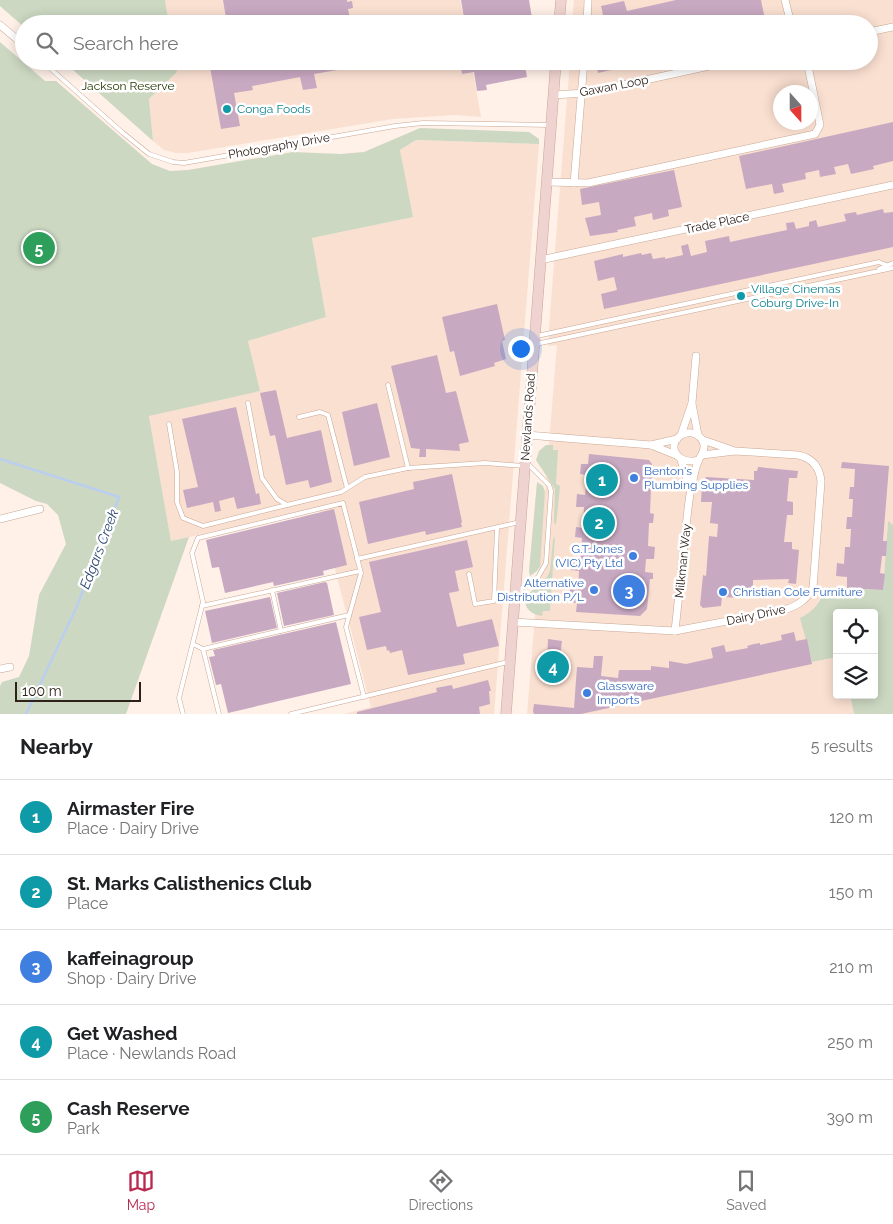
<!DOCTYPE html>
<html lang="en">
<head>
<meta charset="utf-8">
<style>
  :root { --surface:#fff; --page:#f2f2f2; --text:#202124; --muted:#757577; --line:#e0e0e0; --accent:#b9284e }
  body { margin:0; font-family:Raleway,sans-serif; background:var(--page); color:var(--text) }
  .controls { position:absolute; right:15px; bottom:15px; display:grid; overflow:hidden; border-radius:5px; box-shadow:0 2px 12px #0003 }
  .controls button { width:45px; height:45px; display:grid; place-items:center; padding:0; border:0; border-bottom:1px solid var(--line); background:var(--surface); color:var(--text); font:25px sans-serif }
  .compass { position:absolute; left:773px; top:85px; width:45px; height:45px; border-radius:50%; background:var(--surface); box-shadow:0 2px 12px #0003; rotate:159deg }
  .scale { position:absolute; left:15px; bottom:12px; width:126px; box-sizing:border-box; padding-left:5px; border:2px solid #2e2119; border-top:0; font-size:14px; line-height:18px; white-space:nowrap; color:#2e2119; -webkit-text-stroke:4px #fff; paint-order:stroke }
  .you { position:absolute; left:520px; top:348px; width:18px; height:18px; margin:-12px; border:4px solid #fff; border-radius:50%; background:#1a73e8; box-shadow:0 0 0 8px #1a73e833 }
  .badge { display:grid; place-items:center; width:32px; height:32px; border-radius:50%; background:var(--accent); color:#fff; font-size:16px; font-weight:700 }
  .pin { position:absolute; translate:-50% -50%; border:2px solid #fff; box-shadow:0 1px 5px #0006 }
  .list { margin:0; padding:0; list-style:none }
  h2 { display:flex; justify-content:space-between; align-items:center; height:65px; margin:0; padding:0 20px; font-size:21px }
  h2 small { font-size:16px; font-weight:400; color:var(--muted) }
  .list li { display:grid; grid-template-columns:32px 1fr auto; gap:15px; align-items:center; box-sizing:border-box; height:75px; padding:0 20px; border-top:1px solid var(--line) }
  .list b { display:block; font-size:19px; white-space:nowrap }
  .list p { margin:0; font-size:16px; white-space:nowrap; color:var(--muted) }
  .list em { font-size:16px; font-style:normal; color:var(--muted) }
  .icon { flex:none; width:28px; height:28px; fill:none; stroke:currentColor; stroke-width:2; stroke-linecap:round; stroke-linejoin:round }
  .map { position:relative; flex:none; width:893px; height:714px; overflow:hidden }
  .search { position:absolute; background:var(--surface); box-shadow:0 2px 12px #0003; left:15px; right:15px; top:15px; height:55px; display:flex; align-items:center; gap:12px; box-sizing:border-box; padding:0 18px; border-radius:28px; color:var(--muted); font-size:19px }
  .sheet { height:440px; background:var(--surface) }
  nav { display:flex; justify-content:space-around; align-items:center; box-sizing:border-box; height:70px; border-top:1px solid var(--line); background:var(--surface); font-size:14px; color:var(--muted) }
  nav a { display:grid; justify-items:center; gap:2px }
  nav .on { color:var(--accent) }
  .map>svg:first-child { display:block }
  .built { fill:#fae0d1; fill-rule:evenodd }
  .green { fill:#ccd8c2 }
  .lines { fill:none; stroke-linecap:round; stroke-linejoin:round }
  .stream { stroke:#bacff0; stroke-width:2.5 }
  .building { fill:#c8a9c2 }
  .lane-casing { stroke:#c9a793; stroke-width:5 }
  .street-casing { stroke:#c9a793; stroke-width:8 }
  .secondary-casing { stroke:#c9a793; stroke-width:11 }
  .lane { stroke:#fff; stroke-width:4 }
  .street { stroke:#fff; stroke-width:7 }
  .secondary { stroke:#efd3d0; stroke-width:10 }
  .culture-dot { fill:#0f9aa8; stroke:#fff; stroke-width:2 }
  .shop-dot { fill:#3f7fe0; stroke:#fff; stroke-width:2 }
  .labels { text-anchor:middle; stroke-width:5; stroke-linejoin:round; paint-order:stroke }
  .park-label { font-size:12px; fill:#203600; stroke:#fff }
  .street-label { font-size:12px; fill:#2e2119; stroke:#fff }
  .culture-label { font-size:12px; fill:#0d838f; stroke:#fff; text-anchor:start }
  .shop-label { font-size:12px; fill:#366cbe; stroke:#fff; text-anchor:start }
  .water-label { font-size:14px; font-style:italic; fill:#2b4672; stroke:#fff }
</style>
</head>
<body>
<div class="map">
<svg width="893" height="714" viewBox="0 0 893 714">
  <rect width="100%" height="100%" fill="#fff0e8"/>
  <!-- built -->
  <g class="built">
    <polygon points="165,0 460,0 465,24 169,24"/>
    <path d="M574,0h319v525l-5,-3 -5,68 -57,-3 -11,21 -6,6 -8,4 11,44 25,-5v38h13l4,19h-327l30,-369 -9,1 1,-19 21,-266h299v-37h-297zM780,92h30v30h-30z"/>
    <polygon points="175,61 471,61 481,117 454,115 393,119 188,153 176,153 164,150 153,141 149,99 177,72"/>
    <polygon points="416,140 539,144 494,714 344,714 371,707 319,508 171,541 149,415 259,391 248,341 326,317 312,238 412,217 400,150"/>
  </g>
  <!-- green -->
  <g class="green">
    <polygon points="0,0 165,0 169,24 24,24 24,27 0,6"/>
    <polygon points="0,42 45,81 56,81 152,164 170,171 188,170 293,152 341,154 364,152 420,128 529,132 539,139 539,144 416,140 400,150 413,217 312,238 326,317 248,341 260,391 149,416 171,541 189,537 126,714 0,714 0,686 2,682 19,677 29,656 39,595 66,544 58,515 47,504 36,501 0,483"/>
    <polygon points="63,61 175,61 177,72 149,99 153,141"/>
    <polygon points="546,445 553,445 553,450 558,450 556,484 560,486 556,525 554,522 555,489 536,460 539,451"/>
    <polygon points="537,482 543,486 545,492 540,566 537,571 530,576 529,571"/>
    <path d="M888,521l5,4v189h-39l-4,-19h24v-82h-37v44l-25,5 -12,-44c15,-7 20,-16 26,-31l57,3z"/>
    <path d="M555,536l-5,75h-7l-1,5c-11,-2 -18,-7 -17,-19l22,-20 3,-6 3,-31z"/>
  </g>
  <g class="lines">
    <!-- stream -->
    <polyline class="stream" points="0,459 119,497 77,606 26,714"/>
  </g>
  <!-- building -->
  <g class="building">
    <polygon points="223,0 347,0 347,2 352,1 353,8 348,9 351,24 227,24"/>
    <polygon points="461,0 529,0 533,24 465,24"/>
    <polygon points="676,0 761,0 766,24 605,24 601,6 624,1 627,11"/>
    <polygon points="209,61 366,61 367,65 314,74 317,88 303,90 300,77 252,86 253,90 234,93 240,126 221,129"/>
    <polygon points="460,61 524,61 527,77 486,85 487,90 477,91 474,72 462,74"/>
    <polygon points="600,61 637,61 637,64 598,73 596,62"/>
    <polygon points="893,122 893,161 873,166 874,169 851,174 848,164 834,167 836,174 820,177 819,170 805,173 806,179 782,184 784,192 774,194 772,184 746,189 739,156"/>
    <polygon points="674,170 682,207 668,210 669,216 653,220 652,213 634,217 636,226 617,230 618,232 590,236 585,218 601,215 599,202 582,205 580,189"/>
    <polygon points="883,209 884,213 893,212 893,247 604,309 601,294 617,290 614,277 598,281 594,261 623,254 623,257 641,253 642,255 651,253 653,259 665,257 665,259 683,255 681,246 688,244 691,256 707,252 705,241 729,236 730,242 787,230 786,223 794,222 796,229 809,226 809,222 816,220 818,227 846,221 844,214 856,212 857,215"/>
    <polygon points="497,304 505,340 502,341 506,359 494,363 495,366 460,376 454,351 450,352 442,317"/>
    <polygon points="437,355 446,393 456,391 469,442 459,444 460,451 426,449 426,457 419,457 420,449 411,448 391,366"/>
    <polygon points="276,390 287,438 321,430 332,482 310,488 308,480 286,485 275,435 270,436 260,393"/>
    <polygon points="377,403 390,457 354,466 342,412"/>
    <polygon points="236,407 256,494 259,493 261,504 237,509 234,497 219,501 221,511 215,512 213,502 187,508 183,490 198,487 182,419"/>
    <polygon points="589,454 649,460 652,464 650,513 654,514 653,523 649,523 648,546 655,547 654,559 646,559 645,572 653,573 653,579 650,579 647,609 640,616 576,612 577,603 569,602 570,589 578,590 579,571 571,570 572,557 580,558 582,538 575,537 576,527 583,528 584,507 576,507 577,494 585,495 587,475 580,474 581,464 588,464"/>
    <polygon points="842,462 889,466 883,541 887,541 886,556 882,556 880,573 885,574 883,590 847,588 847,577 836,576 837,563 844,564 845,547 850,547 851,529 846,529 847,517 852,517 853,499 849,499 850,487 854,487 855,469 841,468"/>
    <polygon points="758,467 798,471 797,478 789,478 787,501 793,502 793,515 787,515 784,542 792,542 792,549 799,550 796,584 788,583 789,579 753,580 753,588 745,588 745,598 722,597 721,606 703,608 700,605 703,575 706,576 709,536 717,537 718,524 710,523 712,502 701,502 702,484 706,477 754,480 754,471 757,471"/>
    <polygon points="452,474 462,522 461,523 462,527 426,535 425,531 368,544 359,502 414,489 413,482"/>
    <polygon points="334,509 347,565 323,571 324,575 274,586 273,582 225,593 219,567 212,568 206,540"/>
    <polygon points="467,540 473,567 455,571 459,591 449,593 457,627 492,619 499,646 463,654 465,664 408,675 402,650 390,653 389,650 387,651 386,646 367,650 359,617 381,612 369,562"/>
    <polygon points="325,582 327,583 334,615 284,626 277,593"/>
    <polygon points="270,597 277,628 212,643 205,611"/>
    <polygon points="336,622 351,684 228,713 221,684 216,685 209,657 215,656 213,650"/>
    <polygon points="794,632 796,641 807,639 812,664 581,714 534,714 533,711 534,704 574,708 577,667 593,668 594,656 603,656 601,676 618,678 619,670 651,670 651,666 669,668 669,661 686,664 713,658 711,648 724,645 726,652 748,648 747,646 754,644 760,643 760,645 782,640 781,635"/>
    <polygon points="548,639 562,641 557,681 546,680"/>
    <polygon points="488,680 491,691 489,691 490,704 479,707 480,714 357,714 357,712 437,692 436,688 452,685 453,689"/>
  </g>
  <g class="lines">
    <defs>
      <g id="lane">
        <polyline points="43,62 123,133 149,154 173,162 184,163 395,126 423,123 550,125"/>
        <polyline points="879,269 893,263"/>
        <polyline points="537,336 879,262 886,265"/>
        <polyline points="536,344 893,268"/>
        <polyline points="388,385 408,468"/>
        <polyline points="248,403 262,478 277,499 287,505 341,492 365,477 408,468 485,463 524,466"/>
        <polyline points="299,417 320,412 328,415 347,488"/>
        <polyline points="169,424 177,472 177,502 183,518 203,526 287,505"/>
        <polyline points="357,559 520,522"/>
        <polyline points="469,574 475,604 494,601 497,528"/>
        <polyline points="272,590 281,631"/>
        <polyline points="517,592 538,577 546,563 551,491 549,485 526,462"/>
        <polyline points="202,606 360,571"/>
        <polyline points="193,644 203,649 219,714"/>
        <polyline points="203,649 349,615"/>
        <polyline points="183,714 179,698 203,602 192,553 198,538 343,503 361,573 346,627 364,697"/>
        <polyline points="291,714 508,662"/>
      </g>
      <g id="street">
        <polyline points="785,0 791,24"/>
        <polyline points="587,24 588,0"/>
        <polyline points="0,25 24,45"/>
        <polyline points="869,32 893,27"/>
        <polyline points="42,61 43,62"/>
        <polyline points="553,95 586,93 732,61"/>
        <polyline points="547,182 588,183 815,134 820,125 807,61"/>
        <polyline points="574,183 584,61"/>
        <polyline points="540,260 893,185"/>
        <polyline points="692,404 698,435"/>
        <polyline points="527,435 651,445 676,455"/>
        <polyline points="681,435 692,403 696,356"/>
        <polyline points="703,440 732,450"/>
        <polyline points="651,445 677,439"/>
        <polyline points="681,460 690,490"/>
        <polyline points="0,519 40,509"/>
        <path d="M513,622l162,9 105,-20c15,-4 25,-9 33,-23l8,-106c-1,-15 -9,-24 -23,-27l-63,-4 -33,4"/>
        <path d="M675,631c3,-31 7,-63 10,-94 2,-18 3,-36 7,-53 2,-7 3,-16 6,-22 2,-7 7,-9 6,-17 -2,-11 -15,-16 -24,-9 -14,10 -2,30 18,24"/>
        <polyline points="0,669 10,667"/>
      </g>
      <g id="secondary">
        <polyline points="559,24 561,0"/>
        <polyline points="506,714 556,61"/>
      </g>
    </defs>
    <!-- lane casing -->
    <use href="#lane" class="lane-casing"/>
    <!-- street casing -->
    <use href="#street" class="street-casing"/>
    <!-- secondary casing -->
    <use href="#secondary" class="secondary-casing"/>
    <!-- lane -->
    <use href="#lane" class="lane"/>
    <!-- street -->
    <use href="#street" class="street"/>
    <!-- secondary -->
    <use href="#secondary" class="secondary"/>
  </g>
  <!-- markers -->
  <g class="culture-dot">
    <circle cx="227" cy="109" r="5"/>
    <circle cx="741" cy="296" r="5"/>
  </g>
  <g class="shop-dot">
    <circle cx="634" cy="478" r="5"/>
    <circle cx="633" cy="556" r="5"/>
    <circle cx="594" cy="590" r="5"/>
    <circle cx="723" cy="592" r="5"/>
    <circle cx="587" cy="693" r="5"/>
  </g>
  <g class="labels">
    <!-- park labels -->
    <g class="park-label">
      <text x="128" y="90">Jackson Reserve</text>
    </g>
    <!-- street labels -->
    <g class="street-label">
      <text transform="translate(614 86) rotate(-11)" y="4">Gawan Loop</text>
      <text transform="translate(279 146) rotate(-10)" y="4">Photography Drive</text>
      <text transform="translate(717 223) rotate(-12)" y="4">Trade Place</text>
      <text transform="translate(528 417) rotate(-86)" y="4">Newlands Road</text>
      <text transform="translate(683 561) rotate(-84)" y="4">Milkman Way</text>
      <text transform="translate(756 615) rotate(-12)" y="4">Dairy Drive</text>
    </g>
    <!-- culture labels -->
    <g class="culture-label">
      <text x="237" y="113">Conga Foods</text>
      <text x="751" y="293">Village Cinemas<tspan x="751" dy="14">Coburg Drive-In</tspan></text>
    </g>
    <!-- shop labels -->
    <g class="shop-label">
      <text x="644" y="475">Benton's<tspan x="644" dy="14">Plumbing Supplies</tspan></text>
      <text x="623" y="553" text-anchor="end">G.T.Jones<tspan x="623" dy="14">(VIC) Pty Ltd</tspan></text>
      <text x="584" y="587" text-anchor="end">Alternative<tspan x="584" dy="14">Distribution P/L</tspan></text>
      <text x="733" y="596">Christian Cole Furniture</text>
      <text x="597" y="690">Glassware<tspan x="597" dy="14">Imports</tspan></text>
    </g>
    <!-- water labels -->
    <g class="water-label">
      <text transform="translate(99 549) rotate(-69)" y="5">Edgars Creek</text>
    </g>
  </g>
</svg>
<div class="controls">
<button><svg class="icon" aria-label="locate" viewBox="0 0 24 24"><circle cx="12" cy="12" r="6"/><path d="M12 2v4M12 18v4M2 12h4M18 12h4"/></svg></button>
<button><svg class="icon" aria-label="layers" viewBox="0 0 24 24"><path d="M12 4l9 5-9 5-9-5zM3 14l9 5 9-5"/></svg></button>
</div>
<svg class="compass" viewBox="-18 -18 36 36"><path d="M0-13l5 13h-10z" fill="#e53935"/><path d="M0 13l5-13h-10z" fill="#757577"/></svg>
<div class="scale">100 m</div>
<div class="you"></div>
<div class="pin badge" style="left:602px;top:480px;background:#0f9aa8">1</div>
<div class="pin badge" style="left:599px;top:523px;background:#0f9aa8">2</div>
<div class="pin badge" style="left:629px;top:591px;background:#3f7fe0">3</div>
<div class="pin badge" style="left:553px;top:667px;background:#0f9aa8">4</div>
<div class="pin badge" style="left:39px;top:248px;background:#2e9e5b">5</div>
<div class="search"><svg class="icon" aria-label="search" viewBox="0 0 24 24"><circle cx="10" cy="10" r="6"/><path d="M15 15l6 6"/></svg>Search here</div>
</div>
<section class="sheet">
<h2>Nearby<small>5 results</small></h2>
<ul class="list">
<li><span class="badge" style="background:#0f9aa8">1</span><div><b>Airmaster Fire</b><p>Place · Dairy Drive</p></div><em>120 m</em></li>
<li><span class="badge" style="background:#0f9aa8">2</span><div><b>St. Marks Calisthenics Club</b><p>Place</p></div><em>150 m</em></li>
<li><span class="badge" style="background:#3f7fe0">3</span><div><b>kaffeinagroup</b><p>Shop · Dairy Drive</p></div><em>210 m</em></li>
<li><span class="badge" style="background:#0f9aa8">4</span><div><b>Get Washed</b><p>Place · Newlands Road</p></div><em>250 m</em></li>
<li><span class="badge" style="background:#2e9e5b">5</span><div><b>Cash Reserve</b><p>Park</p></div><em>390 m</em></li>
</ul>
</section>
<nav>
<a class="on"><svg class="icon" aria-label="map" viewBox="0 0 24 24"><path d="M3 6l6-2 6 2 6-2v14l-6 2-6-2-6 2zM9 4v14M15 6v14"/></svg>Map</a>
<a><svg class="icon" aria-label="directions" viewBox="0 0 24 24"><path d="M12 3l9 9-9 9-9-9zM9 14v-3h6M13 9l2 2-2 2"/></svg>Directions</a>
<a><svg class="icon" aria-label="saved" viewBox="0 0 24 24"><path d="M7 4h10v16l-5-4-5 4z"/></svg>Saved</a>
</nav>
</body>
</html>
